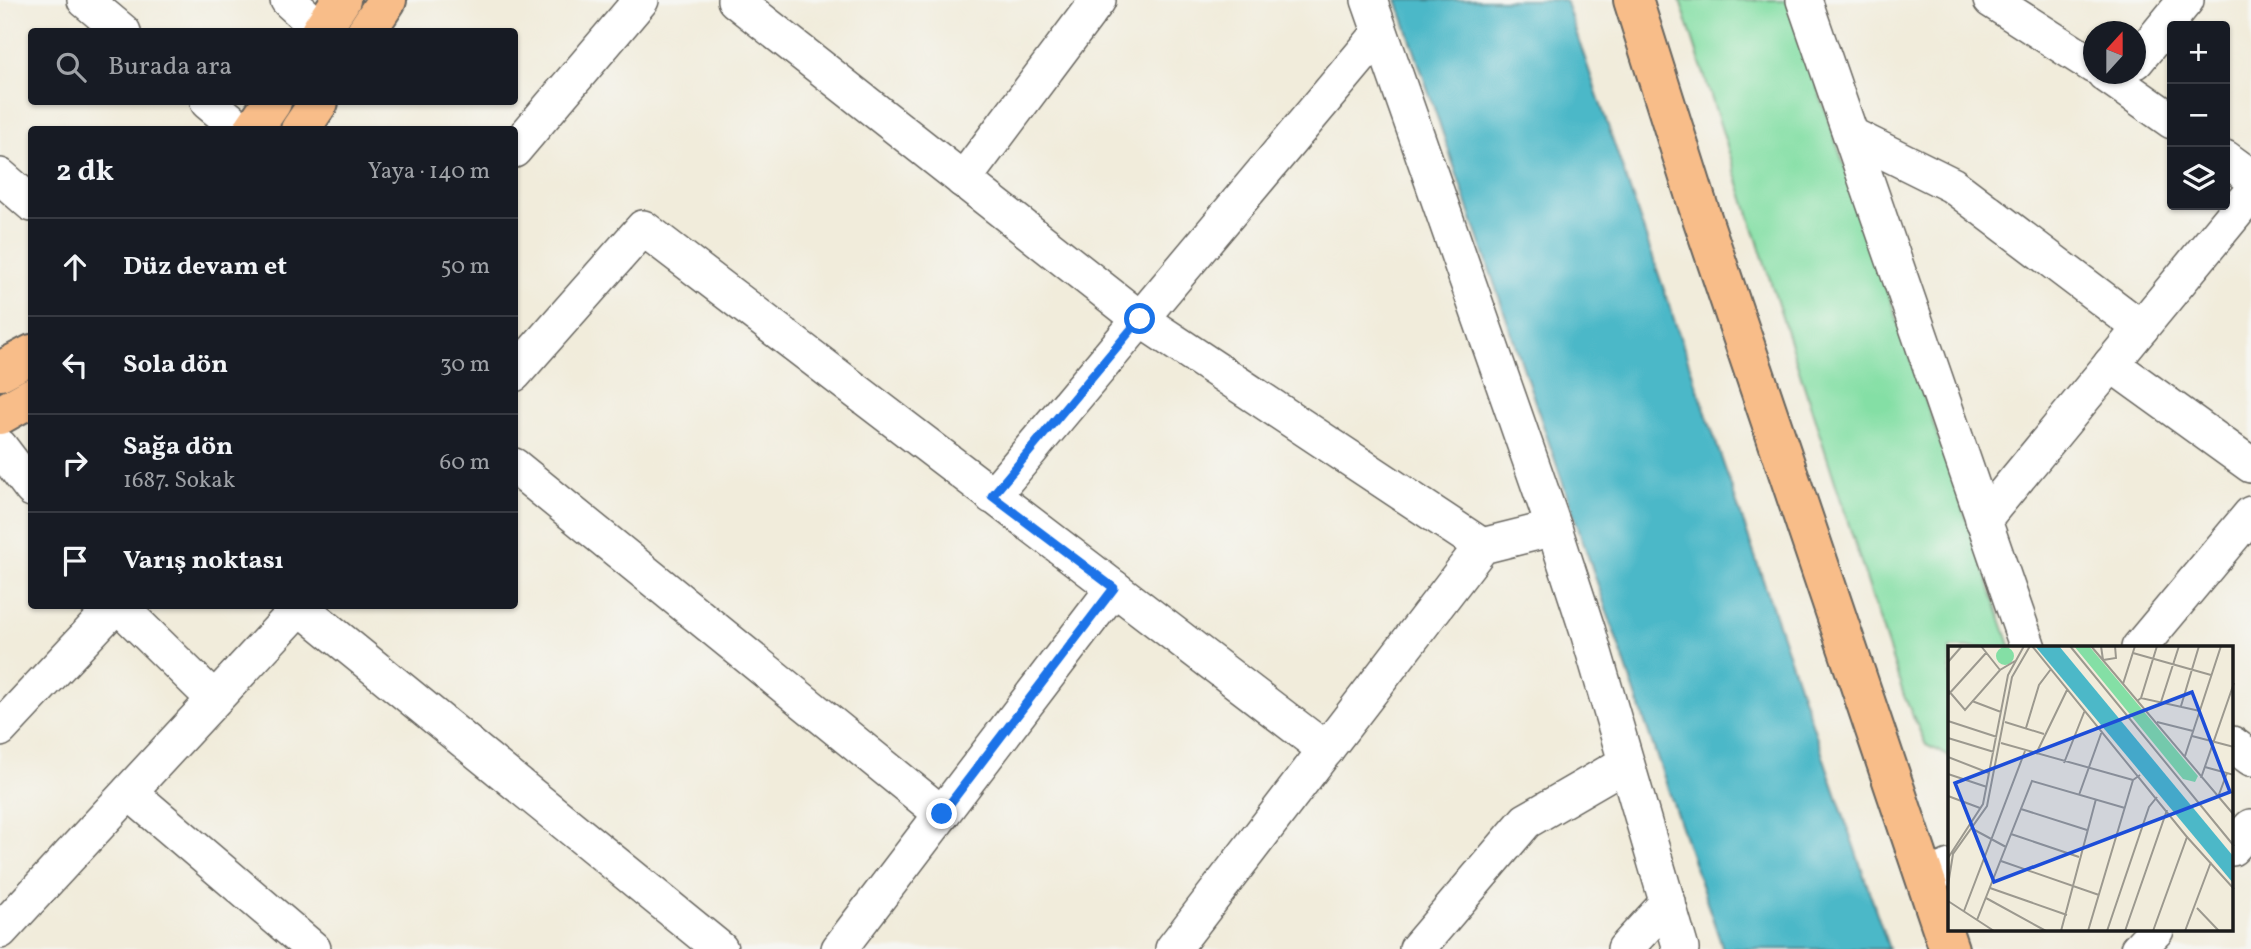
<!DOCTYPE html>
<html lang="tr">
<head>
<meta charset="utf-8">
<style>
  :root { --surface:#171b24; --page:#20242c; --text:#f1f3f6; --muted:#9ea1a6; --line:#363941 }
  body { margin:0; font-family:Vollkorn,serif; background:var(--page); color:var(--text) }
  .controls { position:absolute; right:21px; top:21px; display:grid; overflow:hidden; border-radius:7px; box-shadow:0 2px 5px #0004 }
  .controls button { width:63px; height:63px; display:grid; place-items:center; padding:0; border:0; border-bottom:2px solid var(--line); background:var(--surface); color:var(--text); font:35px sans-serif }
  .compass { position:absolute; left:2083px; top:21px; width:63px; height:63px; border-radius:50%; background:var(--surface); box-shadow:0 2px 5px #0004; rotate:21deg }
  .stop { position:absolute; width:21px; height:21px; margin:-16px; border:5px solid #1a73e8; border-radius:50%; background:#fff }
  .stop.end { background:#1a73e8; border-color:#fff; box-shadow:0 2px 7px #0008 }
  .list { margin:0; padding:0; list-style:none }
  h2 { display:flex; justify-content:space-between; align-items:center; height:91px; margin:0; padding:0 28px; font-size:30px }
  h2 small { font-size:23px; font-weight:400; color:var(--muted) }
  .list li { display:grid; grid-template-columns:46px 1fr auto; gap:21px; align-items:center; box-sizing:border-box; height:98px; padding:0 28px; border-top:2px solid var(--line) }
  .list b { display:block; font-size:26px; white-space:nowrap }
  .list p { margin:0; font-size:23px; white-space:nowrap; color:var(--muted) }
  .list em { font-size:23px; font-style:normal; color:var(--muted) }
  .icon { flex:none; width:38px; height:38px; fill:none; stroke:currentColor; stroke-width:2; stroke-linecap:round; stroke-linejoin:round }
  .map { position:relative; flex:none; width:2251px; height:949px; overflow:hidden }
  .search { position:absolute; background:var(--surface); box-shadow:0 2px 5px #0004; left:28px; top:28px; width:490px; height:77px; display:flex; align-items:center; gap:18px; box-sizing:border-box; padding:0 24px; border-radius:7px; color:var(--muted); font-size:26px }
  .panel { position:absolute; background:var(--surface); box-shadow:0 2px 5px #0004; left:28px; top:126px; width:490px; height:483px; border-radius:7px }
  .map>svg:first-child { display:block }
  .green { fill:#84dfa5; stroke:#507e60; stroke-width:2 }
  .water { fill:#4cb8c8; stroke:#346a72; stroke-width:2 }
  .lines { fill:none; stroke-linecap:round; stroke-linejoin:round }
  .minor-casing { stroke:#67655f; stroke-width:38 }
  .major-casing { stroke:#67655f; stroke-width:42 }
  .minor { stroke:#fff; stroke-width:35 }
  .major { stroke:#f8bd89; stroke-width:38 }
  .route { stroke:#1a73e8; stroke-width:9 }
  .inset-road { fill:none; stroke:#9c998f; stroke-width:2 }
  .view { fill:#1d4ed8; fill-opacity:0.15; stroke:#1d4ed8; stroke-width:3.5 }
  .inset-edge { fill:none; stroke:#1c1c1c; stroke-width:3.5 }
</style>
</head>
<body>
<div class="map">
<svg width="2251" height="949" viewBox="0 0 2251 949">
  <rect width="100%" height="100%" fill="#f6f6f2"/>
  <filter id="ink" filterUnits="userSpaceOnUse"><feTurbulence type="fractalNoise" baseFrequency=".0143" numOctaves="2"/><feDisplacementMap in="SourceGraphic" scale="14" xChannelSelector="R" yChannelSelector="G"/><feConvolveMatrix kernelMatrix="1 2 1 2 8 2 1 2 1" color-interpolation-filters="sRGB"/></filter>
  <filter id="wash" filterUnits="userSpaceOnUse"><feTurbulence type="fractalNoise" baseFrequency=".00686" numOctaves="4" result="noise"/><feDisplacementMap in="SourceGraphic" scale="28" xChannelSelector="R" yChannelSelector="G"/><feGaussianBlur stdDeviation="1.57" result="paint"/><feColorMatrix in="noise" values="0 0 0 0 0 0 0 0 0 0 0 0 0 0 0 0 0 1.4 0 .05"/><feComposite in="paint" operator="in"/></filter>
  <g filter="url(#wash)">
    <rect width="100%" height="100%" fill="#f1ecdb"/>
    <!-- green -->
    <polygon class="green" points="1680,0 1787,0 2011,648 1950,648 1950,757 1926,745 1904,696"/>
    <!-- water -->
    <polygon class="water" points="1397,0 1565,0 1889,949 1723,949"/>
  </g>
  <g filter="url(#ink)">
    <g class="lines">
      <defs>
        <g id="minor">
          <polyline points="85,0 123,32"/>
          <polyline points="288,0 321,30"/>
          <polyline points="735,0 1140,319 1482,546"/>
          <polyline points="1369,0 1554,528 1588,632 1681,949"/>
          <polyline points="1804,0 2028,648"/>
          <polyline points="1991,0 2094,66"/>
          <polyline points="2136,61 2186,0"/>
          <polyline points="2105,74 2172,121"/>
          <polyline points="208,102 242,130"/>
          <polyline points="1851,135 1952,185 2141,328"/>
          <polyline points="514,150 641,0"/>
          <polyline points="2225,158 2251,177"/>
          <polyline points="0,176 32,204"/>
          <polyline points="963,180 1098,0"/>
          <polyline points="2111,364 2251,465"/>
          <polyline points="514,374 643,228 1326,750"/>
          <polyline points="0,447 32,489"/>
          <polyline points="514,466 942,814"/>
          <polyline points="992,496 1380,33"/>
          <polyline points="1983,520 2251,194"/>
          <polyline points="119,606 214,699"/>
          <polyline points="300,607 720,949"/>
          <polyline points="2139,648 2251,514"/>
          <polyline points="0,729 115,606"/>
          <polyline points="2232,744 2251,758"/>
          <polyline points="129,792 313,949"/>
          <polyline points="2232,848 2251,827"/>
          <polyline points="1925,878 1950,867"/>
          <polyline points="0,931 301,606"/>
          <polyline points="839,949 1114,588"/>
          <polyline points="1173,949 1482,546 1554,528"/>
          <polyline points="1417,949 1526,821 1626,763"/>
          <polyline points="1625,949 1668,902"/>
          <polyline points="2138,949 2156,930"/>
        </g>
        <g id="major">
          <polyline points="1633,0 1698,206 1949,949"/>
          <polyline points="320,32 341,0"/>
          <polyline points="366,32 387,0"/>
          <polyline points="253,130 272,102"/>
          <polyline points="300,130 319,102"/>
          <polyline points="0,371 32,354"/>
          <polyline points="0,415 32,397"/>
        </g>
      </defs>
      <!-- minor casing -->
      <use href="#minor" class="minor-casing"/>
      <!-- major casing -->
      <use href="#major" class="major-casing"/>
      <!-- minor -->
      <use href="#minor" class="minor"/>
      <!-- major -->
      <use href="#major" class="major"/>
    </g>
  </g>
  <g class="lines" filter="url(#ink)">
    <!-- route -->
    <polyline class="route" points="942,814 1114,588 992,496 1140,319"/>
  </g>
  <!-- overview -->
  <g transform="translate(1948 646)">
    <rect width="285" height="285" fill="#f1ecdb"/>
    <path d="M126,0h15l109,130 -3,6 -12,-3zM48 10a9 9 0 1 1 18 0a9 9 0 1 1-18 0Z" fill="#84dfa5"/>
    <path d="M87,0h24l174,210v27z" fill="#4cb8c8"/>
    <path class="inset-road" d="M33,0l19,24M84,0l155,191 -34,94M122,0l164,200M143,0l143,169M153,0l2,14 13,-2 -1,-12M185,7l78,22M0,16l14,-16M175,38l12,-38M0,44l17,20 35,-40 15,-9M0,49l38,-42M193,52l16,-52M24,55l29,11M189,55l4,-3 59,13M213,56l18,-56M233,60l18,-60M0,75l49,16M57,76l39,12M209,76l36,9M78,82l13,-43 12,-16M244,90l42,11M0,92l46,14M53,97l132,37M88,108l31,-64M237,110l36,-110M0,111l41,16M116,117l21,-53M257,121l29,8M0,128l39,13M253,132l33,-95M131,149l23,-64M0,150l32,12M270,151l9,-24M73,163l66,21M23,182l35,19M63,188l68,23M239,191l47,52M0,212l35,-54 25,-129 16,-29M53,215l98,34M0,239l5,-31 34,-48 25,-129 18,-31M42,242l77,27M38,252l60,33M0,255l46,30M249,262l22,23M16,265l61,-160M29,274l55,-139 93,27M113,285l35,-132M140,285l45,-151 7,-5M159,285l42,-124 8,-10M177,285l42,-121M237,285l26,-69"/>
    <path class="view" d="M244,46l38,100 -236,90 -39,-99z"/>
    <rect width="285" height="285" class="inset-edge"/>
  </g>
</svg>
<div class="controls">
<button>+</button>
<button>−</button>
<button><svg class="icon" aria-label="layers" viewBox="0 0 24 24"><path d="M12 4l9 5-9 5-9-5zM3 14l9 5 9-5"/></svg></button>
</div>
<svg class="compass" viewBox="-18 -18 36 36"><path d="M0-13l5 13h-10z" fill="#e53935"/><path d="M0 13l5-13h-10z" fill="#9ea1a6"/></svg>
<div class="stop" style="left:1140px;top:319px"></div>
<div class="stop end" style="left:942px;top:814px"></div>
<div class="search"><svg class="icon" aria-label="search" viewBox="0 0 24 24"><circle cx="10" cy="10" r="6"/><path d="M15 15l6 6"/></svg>Burada ara</div>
<section class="panel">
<h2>2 dk<small>Yaya · 140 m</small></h2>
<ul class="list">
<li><svg class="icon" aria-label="ahead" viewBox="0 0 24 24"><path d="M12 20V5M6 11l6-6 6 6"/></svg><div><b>Düz devam et</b></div><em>50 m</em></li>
<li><svg class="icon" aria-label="left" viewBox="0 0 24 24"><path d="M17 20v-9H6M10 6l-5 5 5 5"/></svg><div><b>Sola dön</b></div><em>30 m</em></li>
<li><svg class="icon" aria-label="right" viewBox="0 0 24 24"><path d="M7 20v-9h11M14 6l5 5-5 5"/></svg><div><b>Sağa dön</b><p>1687. Sokak</p></div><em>60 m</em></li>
<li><svg class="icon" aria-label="arrive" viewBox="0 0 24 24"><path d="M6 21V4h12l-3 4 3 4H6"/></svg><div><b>Varış noktası</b></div></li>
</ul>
</section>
</div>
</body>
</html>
